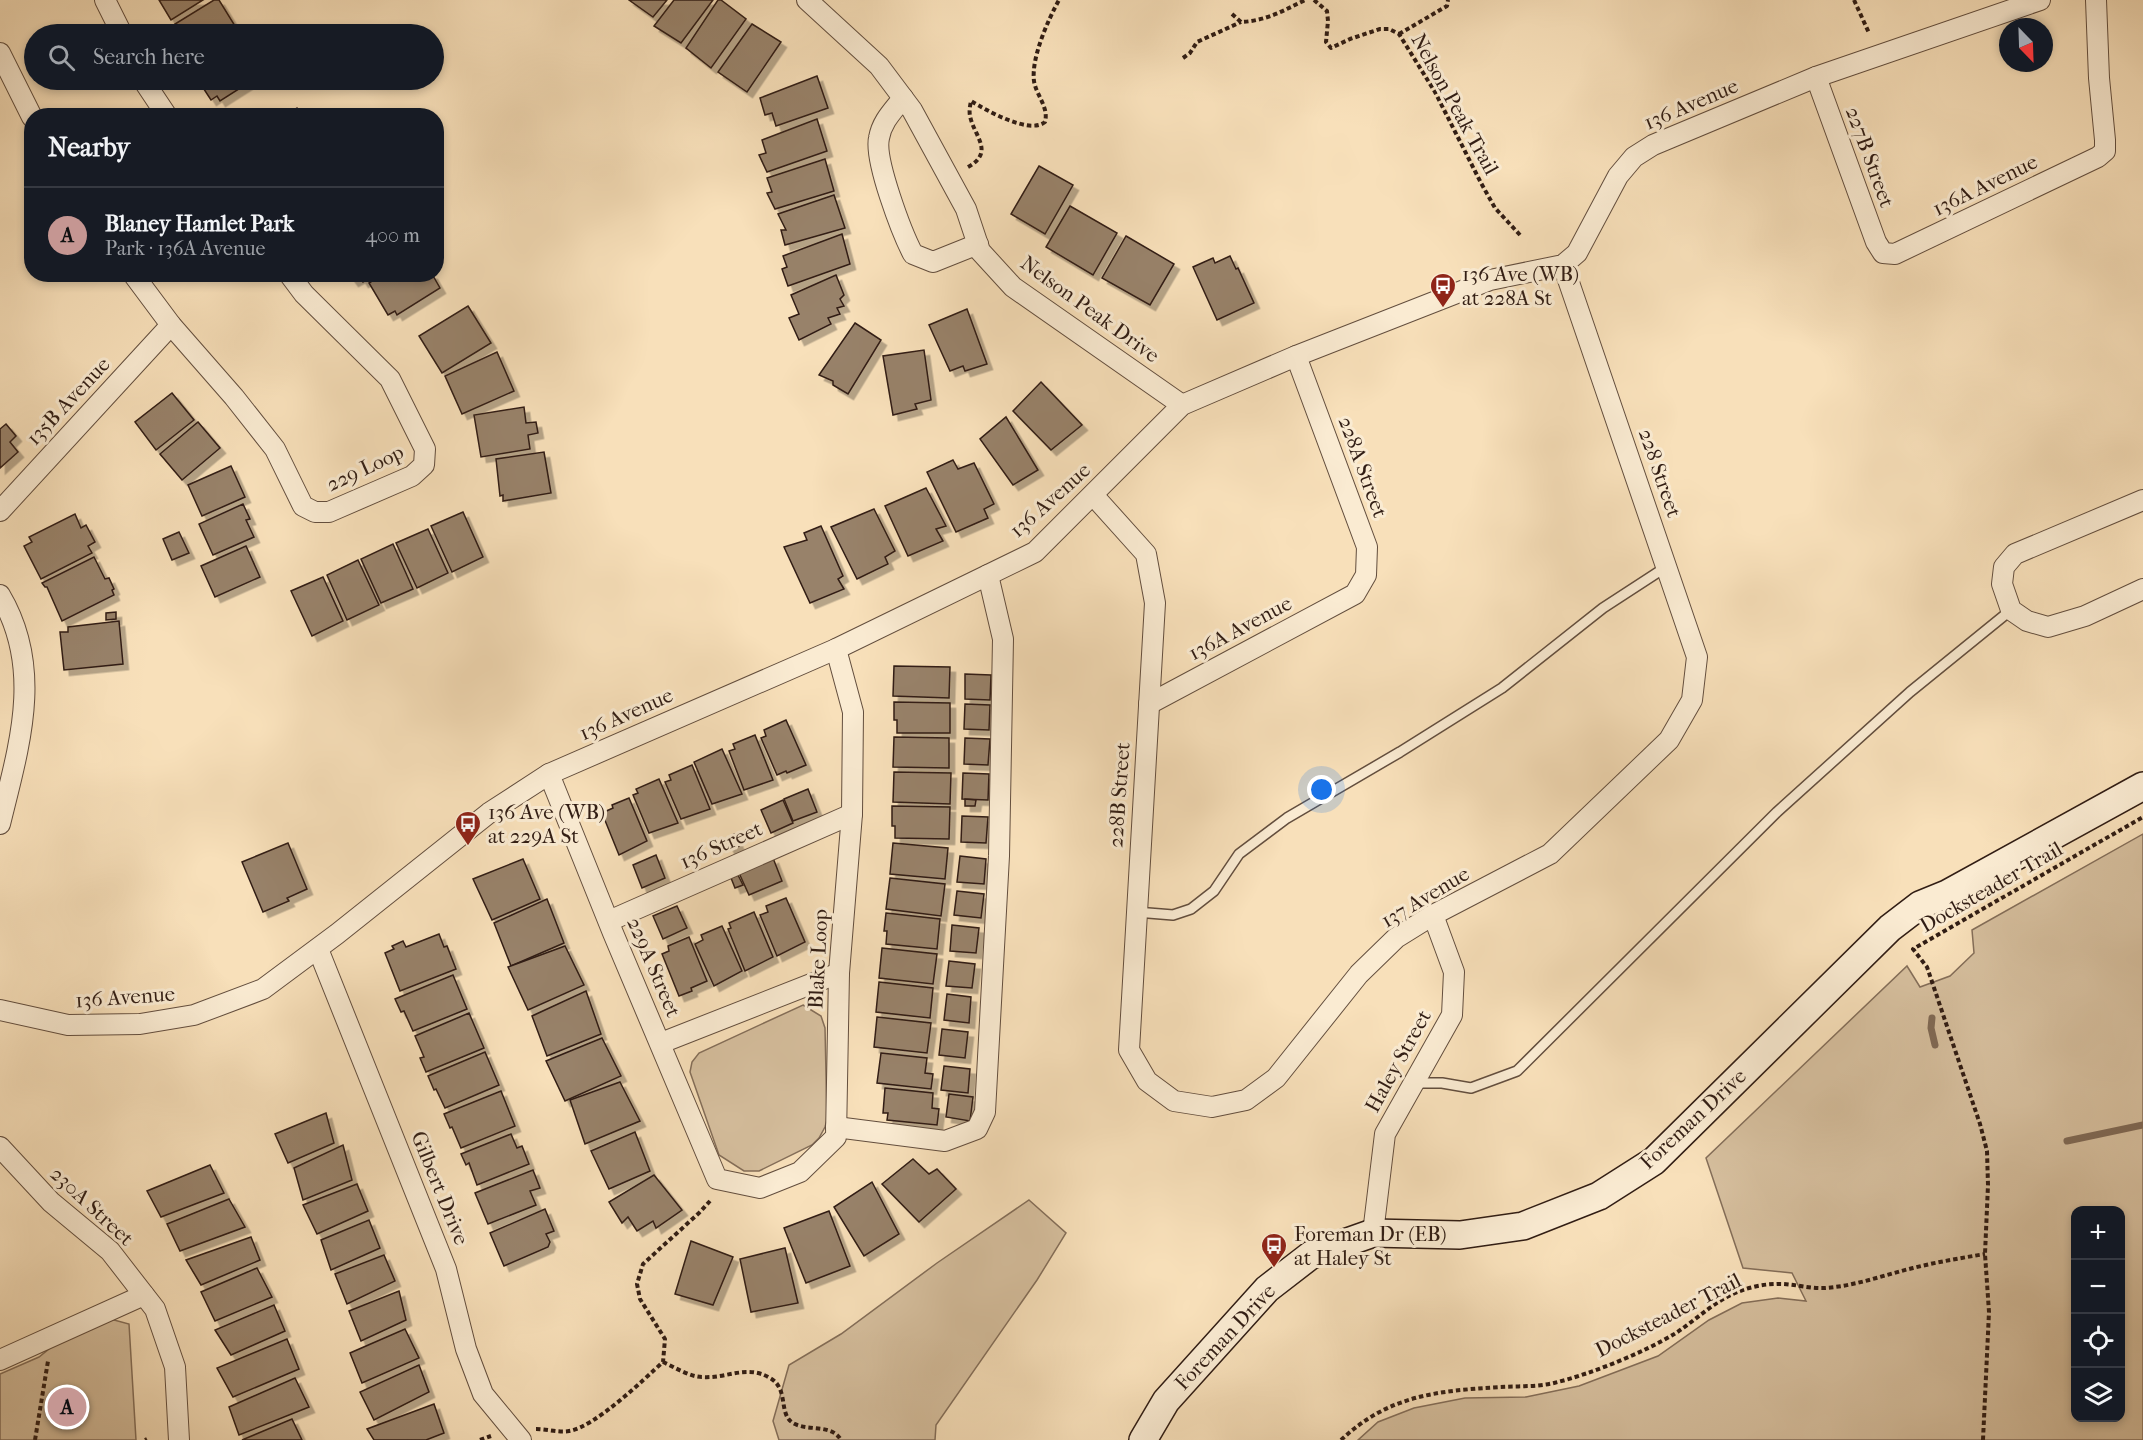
<!DOCTYPE html>
<html lang="en">
<head>
<meta charset="utf-8">
<style>
  :root { --surface:#171b24; --page:#242831; --text:#f1f3f6; --muted:#9ea1a6; --line:#363941; --accent:#c59692 }
  body { margin:0; font-family:"IM FELL French Canon",serif; background:var(--page); color:var(--text) }
  .controls { position:absolute; right:18px; bottom:18px; display:grid; overflow:hidden; border-radius:12px; box-shadow:0 3px 9px #0003 }
  .controls button { width:54px; height:54px; display:grid; place-items:center; padding:0; border:0; border-bottom:2px solid var(--line); background:var(--surface); color:var(--text); font:30px sans-serif }
  .compass { position:absolute; left:1999px; top:18px; width:54px; height:54px; border-radius:50%; background:var(--surface); box-shadow:0 3px 9px #0003; rotate:157deg }
  .you { position:absolute; left:1322px; top:790px; width:21px; height:21px; margin:-15px; border:4px solid #fff; border-radius:50%; background:#1a73e8; box-shadow:0 0 0 9px #1a73e833 }
  .badge { display:grid; place-items:center; width:39px; height:39px; border-radius:50%; background:var(--accent); color:#111; font-size:20px; font-weight:700 }
  .pin { position:absolute; translate:-50% -50%; border:3px solid #fff; box-shadow:0 2px 6px #0006 }
  .list { margin:0; padding:0; list-style:none }
  h2 { display:flex; justify-content:space-between; align-items:center; height:78px; margin:0; padding:0 24px; font-size:26px }
  h2 small { font-size:20px; font-weight:400; color:var(--muted) }
  .list li { display:grid; grid-template-columns:39px 1fr auto; gap:18px; align-items:center; box-sizing:border-box; height:96px; padding:0 24px; border-top:2px solid var(--line) }
  .list b { display:block; font-size:22px; white-space:nowrap }
  .list p { margin:0; font-size:20px; white-space:nowrap; color:var(--muted) }
  .list em { font-size:20px; font-style:normal; color:var(--muted) }
  .icon { flex:none; width:33px; height:33px; fill:none; stroke:currentColor; stroke-width:2; stroke-linecap:round; stroke-linejoin:round }
  .map { position:relative; flex:none; width:2143px; height:1440px; overflow:hidden }
  .search { position:absolute; background:var(--surface); box-shadow:0 3px 9px #0003; left:24px; top:24px; width:420px; height:66px; display:flex; align-items:center; gap:15px; box-sizing:border-box; padding:0 21px; border-radius:33px; color:var(--muted); font-size:22px }
  .panel { position:absolute; background:var(--surface); box-shadow:0 3px 9px #0003; left:24px; top:108px; width:420px; height:174px; border-radius:24px }
  .map>svg:first-child { display:block }
  .green { fill:#d6bf9e; stroke:#846e59; stroke-width:1.5; fill-rule:evenodd }
  .lines { fill:none; stroke-linecap:round; stroke-linejoin:round }
  .stream { stroke:#806a56; stroke-width:7 }
  .building { fill:#98826a; stroke:#311d14; stroke-width:1.5; filter:url(#shadow) }
  .lane-casing { stroke:#634e3e; stroke-width:12 }
  .street-casing { stroke:#634e3e; stroke-width:22 }
  .secondary-casing { stroke:#311d14; stroke-width:30 }
  .path { stroke:#311d14; stroke-width:4; stroke-dasharray:4.5 3; stroke-linecap:butt }
  .lane { stroke:#faebd2; stroke-width:9 }
  .street { stroke:#faebd2; stroke-width:20 }
  .secondary { stroke:#faebd2; stroke-width:27 }
  .labels { text-anchor:middle; stroke-width:6; stroke-linejoin:round; paint-order:stroke }
  .street-label { font-size:21px; fill:#311d14; stroke:#faebd2 }
  .poi-label { font-size:21px; fill:#311d14; stroke:#faebd2; text-anchor:start }
</style>
</head>
<body>
<div class="map">
<svg width="2143" height="1440" viewBox="0 0 2143 1440">
  <defs>
    <filter id="shadow"><feDropShadow dx="5.5" dy="5.5" stdDeviation="0" flood-color="#0004"/></filter>
  </defs>
  <rect width="100%" height="100%" fill="#f8e0ba"/>
  <filter id="stains"><feTurbulence type="fractalNoise" baseFrequency=".00333" numOctaves="4"/><feColorMatrix values="0 0 0 0 .2 0 0 0 0 .09 0 0 0 0 .02 0 0 0 .5 -.17"/></filter>
  <radialGradient id="worn" r=".72"><stop offset=".6" stop-color="#630" stop-opacity="0"/><stop offset="1" stop-color="#630" stop-opacity=".3"/></radialGradient>
  <!-- green -->
  <g class="green">
    <path d="M2143,834v606h-785l20,-18 36,-14 51,-10 61,-1 53,-11 79,-30 51,-36 33,-17 36,-5 28,3 -14,-28 -49,-5 -37,-110 201,-192 13,21 30,-11 24,-23 -2,-23zM2120,1210v208h-44v-208z"/>
    <polygon points="803,1005 821,1016 825,1028 827,1120 825,1127 819,1138 812,1145 759,1171 744,1171 719,1155 690,1072 692,1062 699,1053"/>
    <polygon points="1029,1200 1066,1233 1037,1280 936,1425 935,1440 779,1440 773,1421 789,1365 841,1334 937,1263"/>
    <polygon points="92,1314 129,1324 136,1440 0,1440 0,1374 39,1357"/>
  </g>
  <g class="lines">
    <!-- stream -->
    <g class="stream">
      <polyline points="1932,1018 1931,1028 1935,1045"/>
      <polyline points="2067,1141 2143,1125"/>
    </g>
  </g>
  <!-- building -->
  <g class="building">
    <polygon points="159,0 203,0 171,20"/>
    <polygon points="214,0 219,0 240,34 172,34 171,32 178,28 175,24"/>
    <polygon points="629,0 667,0 653,17"/>
    <polygon points="674,0 713,0 681,43 654,26"/>
    <polygon points="718,0 721,0 746,19 711,68 686,48"/>
    <polygon points="752,24 781,42 747,92 718,72"/>
    <polygon points="817,76 828,108 776,126 772,113 765,115 760,98"/>
    <polygon points="198,80 253,80 220,101 217,96 211,100"/>
    <polygon points="297,108 301,116 284,116"/>
    <polygon points="817,119 827,151 767,172 759,155 766,153 762,140"/>
    <polygon points="825,159 834,191 775,209 767,193 772,192 767,178"/>
    <polygon points="1039,166 1073,185 1045,234 1011,214"/>
    <polygon points="834,195 845,228 785,245 781,230 786,230 778,214"/>
    <polygon points="1070,206 1117,233 1093,275 1046,247"/>
    <polygon points="842,234 850,264 788,286 782,269 787,267 783,256"/>
    <polygon points="1126,236 1174,264 1150,305 1102,278"/>
    <polygon points="1230,256 1236,269 1238,268 1254,303 1217,320 1193,267 1213,258 1215,263"/>
    <polygon points="348,274 376,274 363,282 360,277 353,281"/>
    <polygon points="383,274 432,274 440,288 397,315 395,311 388,315 369,283"/>
    <polygon points="836,275 844,295 840,299 844,306 837,308 840,314 828,318 831,324 799,340 789,318 799,314 791,295"/>
    <polygon points="468,306 491,343 442,373 419,336"/>
    <polygon points="967,309 987,364 965,371 963,366 950,371 929,325"/>
    <polygon points="855,323 881,340 848,394 833,385 833,381 819,375"/>
    <polygon points="924,350 931,400 915,404 917,409 893,415 883,356"/>
    <polygon points="497,352 514,391 462,414 445,376"/>
    <polygon points="1041,382 1082,425 1051,450 1013,411"/>
    <polygon points="172,393 194,420 156,450 135,422"/>
    <polygon points="524,407 526,423 536,422 538,433 528,435 530,449 481,457 474,415"/>
    <polygon points="1006,417 1038,470 1013,485 980,439"/>
    <polygon points="198,422 220,448 182,480 160,454"/>
    <polygon points="6,424 16,436 10,442 18,452 0,468 0,429"/>
    <polygon points="544,452 551,493 503,501 503,495 500,496 496,459"/>
    <polygon points="953,460 958,469 974,463 994,504 984,509 988,518 956,532 927,472"/>
    <polygon points="231,466 245,497 202,516 188,485"/>
    <polygon points="926,488 946,526 936,529 943,541 908,556 885,506"/>
    <polygon points="243,504 250,519 246,520 254,537 213,555 199,524"/>
    <polygon points="874,509 895,551 885,557 888,564 857,579 831,527"/>
    <polygon points="463,512 483,557 452,572 431,526"/>
    <polygon points="75,514 81,528 86,525 95,542 88,546 92,553 41,579 24,546 32,542 29,537"/>
    <polygon points="821,526 843,576 838,579 844,589 810,603 784,547 807,540 804,533"/>
    <polygon points="428,529 448,573 417,588 396,543"/>
    <polygon points="179,532 189,553 172,560 163,539"/>
    <polygon points="393,544 413,589 381,603 361,559"/>
    <polygon points="246,546 260,577 215,597 201,566"/>
    <polygon points="94,557 105,579 109,578 114,589 112,590 114,595 62,621 47,587 45,587 42,583"/>
    <polygon points="358,560 379,605 347,620 327,575"/>
    <polygon points="323,577 343,621 312,636 291,591"/>
    <polygon points="116,612 116,619 106,620 106,613"/>
    <polygon points="119,621 123,664 64,670 60,632 68,632 68,627"/>
    <polygon points="894,666 950,667 949,698 893,696"/>
    <polygon points="965,674 991,675 990,700 965,699"/>
    <polygon points="894,702 950,703 950,733 897,733 897,720 894,720"/>
    <polygon points="965,704 990,705 989,730 964,729"/>
    <polygon points="786,720 806,765 787,773 786,771 777,775 761,738 766,736 764,730"/>
    <polygon points="755,735 773,780 744,790 729,751 735,749 733,744"/>
    <polygon points="894,737 949,738 949,768 893,767"/>
    <polygon points="965,738 990,739 988,765 964,764"/>
    <polygon points="722,749 742,794 712,804 694,762"/>
    <polygon points="692,765 710,809 681,819 665,782 671,780 669,775"/>
    <polygon points="894,772 951,773 950,804 893,802"/>
    <polygon points="963,773 989,774 988,800 962,799"/>
    <polygon points="659,779 678,823 649,833 633,795 638,793 636,789"/>
    <polygon points="808,789 817,812 793,821 784,799"/>
    <polygon points="629,798 647,841 619,855 602,813 613,808 612,805"/>
    <polygon points="965,799 976,800 975,806 965,806"/>
    <polygon points="783,800 793,823 771,833 761,810"/>
    <polygon points="892,806 950,807 949,839 895,838 895,826 892,826"/>
    <polygon points="962,816 988,817 986,843 961,842"/>
    <polygon points="734,834 739,846 730,850 725,839"/>
    <polygon points="288,843 307,889 287,898 289,901 263,912 242,862"/>
    <polygon points="893,843 948,848 945,879 890,874"/>
    <polygon points="656,855 665,878 642,888 633,865"/>
    <polygon points="960,856 986,859 984,884 957,882"/>
    <polygon points="773,858 782,881 749,895 739,873"/>
    <polygon points="523,859 540,899 492,920 473,879"/>
    <polygon points="738,875 743,885 735,888 731,878"/>
    <polygon points="890,878 945,884 941,916 886,909"/>
    <polygon points="957,891 984,894 981,918 954,915"/>
    <polygon points="786,898 805,942 777,956 760,915 768,912 766,906"/>
    <polygon points="547,899 564,943 511,966 494,923"/>
    <polygon points="677,906 687,928 663,939 653,916"/>
    <polygon points="754,912 773,957 745,971 728,929 731,928 729,923"/>
    <polygon points="886,913 940,919 937,949 886,944 887,931 884,931"/>
    <polygon points="952,925 979,928 976,953 950,951"/>
    <polygon points="722,926 742,971 714,986 695,944 703,940 701,935"/>
    <polygon points="439,934 444,947 447,946 456,969 400,991 385,953 394,949 392,946 403,941 406,947"/>
    <polygon points="689,937 707,981 691,988 692,991 679,996 662,954 669,951 668,946"/>
    <polygon points="565,946 584,985 528,1010 508,967"/>
    <polygon points="882,948 937,954 933,984 879,978"/>
    <polygon points="949,961 975,964 972,988 946,986"/>
    <polygon points="453,975 467,1009 413,1031 404,1011 401,1012 395,999"/>
    <polygon points="879,982 933,988 930,1018 876,1012"/>
    <polygon points="586,991 601,1034 547,1056 532,1016"/>
    <polygon points="947,994 971,997 969,1023 944,1020"/>
    <polygon points="469,1013 484,1048 426,1072 420,1058 424,1057 415,1036"/>
    <polygon points="877,1017 931,1023 927,1053 874,1047"/>
    <polygon points="942,1029 968,1032 965,1058 939,1055"/>
    <polygon points="602,1038 621,1076 565,1101 546,1061"/>
    <polygon points="485,1052 499,1085 445,1108 436,1089 434,1090 428,1076"/>
    <polygon points="881,1053 927,1058 925,1073 933,1074 931,1089 877,1083"/>
    <polygon points="944,1066 970,1069 968,1093 941,1090"/>
    <polygon points="620,1082 640,1121 585,1144 570,1100"/>
    <polygon points="885,1088 933,1093 932,1108 939,1109 937,1125 887,1120 888,1113 883,1113"/>
    <polygon points="501,1091 515,1126 461,1148 452,1127 450,1128 444,1114"/>
    <polygon points="949,1094 973,1097 970,1121 946,1117"/>
    <polygon points="326,1113 334,1143 288,1163 275,1134"/>
    <polygon points="635,1132 650,1171 609,1189 591,1151"/>
    <polygon points="511,1134 517,1148 522,1146 529,1164 477,1185 469,1163 466,1165 461,1154"/>
    <polygon points="343,1145 352,1180 303,1200 294,1168"/>
    <polygon points="913,1159 929,1174 937,1169 956,1189 919,1222 882,1184"/>
    <polygon points="210,1165 224,1193 161,1217 147,1191"/>
    <polygon points="533,1170 540,1188 530,1191 536,1205 488,1224 475,1193"/>
    <polygon points="654,1175 682,1210 656,1228 653,1221 637,1231 628,1217 622,1223 609,1202"/>
    <polygon points="872,1182 899,1234 864,1256 834,1207"/>
    <polygon points="357,1184 368,1211 317,1234 303,1205"/>
    <polygon points="229,1199 245,1227 180,1251 167,1224"/>
    <polygon points="545,1209 554,1231 546,1234 550,1242 548,1247 504,1266 490,1233"/>
    <polygon points="829,1211 850,1266 806,1283 784,1228"/>
    <polygon points="369,1220 380,1248 331,1270 321,1240"/>
    <polygon points="251,1237 260,1260 201,1285 186,1260"/>
    <polygon points="691,1241 733,1257 713,1305 675,1294"/>
    <polygon points="785,1248 798,1303 751,1312 740,1259"/>
    <polygon points="384,1255 395,1281 347,1304 335,1274"/>
    <polygon points="257,1268 272,1297 215,1321 201,1292"/>
    <polygon points="399,1291 406,1320 361,1341 349,1311"/>
    <polygon points="274,1305 285,1331 231,1355 215,1330"/>
    <polygon points="405,1329 419,1358 362,1383 350,1353"/>
    <polygon points="287,1339 299,1369 233,1397 217,1368"/>
    <polygon points="419,1365 429,1392 374,1420 360,1392"/>
    <polygon points="295,1378 309,1407 239,1435 229,1407"/>
    <polygon points="434,1404 444,1433 426,1440 374,1440 367,1429"/>
    <polygon points="292,1419 302,1440 242,1440"/>
  </g>
  <g class="lines">
    <defs>
      <g id="lane">
        <polyline points="1136,912 1173,915 1191,909 1214,891 1239,854 1287,818 1400,752 1502,688 1603,608 1666,567"/>
        <polyline points="1414,1083 1442,1083 1471,1088 1517,1071 1777,812 1910,692 2011,610"/>
      </g>
      <g id="street">
        <polyline points="105,0 122,34"/>
        <polyline points="807,0 879,66 912,110 966,209 980,251 1013,287 1182,405"/>
        <polyline points="0,53 32,117"/>
        <polyline points="1816,77 1876,242 1883,253 1895,254 2098,157 2105,151 2105,140 2099,78 2096,0"/>
        <polyline points="143,80 167,116"/>
        <path d="M903,98c-10,13 -21,23 -24,40 -5,22 23,95 34,116l20,8 45,-18"/>
        <polyline points="133,274 171,325 234,397 275,449 303,506 315,512 329,512 412,476 424,465 425,449 390,379 304,294 289,274"/>
        <polyline points="1093,495 1146,554 1155,603 1129,1050 1147,1081 1174,1101 1212,1107 1246,1100 1276,1078 1359,974 1396,938 1433,915 1550,854 1669,740 1692,700 1697,657 1563,265"/>
        <polyline points="2143,500 2015,554 2004,567 2002,584 2011,610 2027,621 2048,627 2085,616 2143,589"/>
        <polyline points="0,511 171,325"/>
        <path d="M0,595c44,74 19,151 0,229"/>
        <polyline points="1149,704 1355,594 1366,575 1367,547 1296,356"/>
        <polyline points="549,774 613,933 717,1179 760,1188 800,1172 836,1137 839,973 852,814 853,712 836,649"/>
        <polyline points="609,921 852,814"/>
        <polyline points="318,949 446,1269 466,1349 483,1394 521,1440"/>
        <polyline points="0,1010 68,1025 140,1024 194,1015 263,989 337,934 489,813 549,774 836,649 1035,552 1182,405 1296,356 1490,280 1563,265 1577,253 1618,176 1634,157 1653,145 1816,77 2040,0"/>
        <polyline points="661,1043 839,973"/>
        <polyline points="836,1127 945,1141 977,1129 985,1112 999,856 1003,639 988,575"/>
        <polyline points="0,1147 51,1202 110,1251 155,1309 175,1367 179,1440"/>
        <polyline points="1373,1233 1385,1134 1452,1015 1454,972 1433,915"/>
        <polyline points="0,1360 144,1295"/>
      </g>
      <polyline id="secondary" points="1143,1440 1166,1401 1267,1289 1311,1255 1373,1233 1460,1235 1523,1226 1599,1196 1654,1161 1890,928 1920,905 1947,894 2143,786"/>
    </defs>
    <!-- lane casing -->
    <use href="#lane" class="lane-casing"/>
    <!-- street casing -->
    <use href="#street" class="street-casing"/>
    <!-- secondary casing -->
    <use href="#secondary" class="secondary-casing"/>
    <!-- path -->
    <g class="path">
      <polyline points="1314,0 1327,11 1328,21 1326,42 1331,48 1350,39 1380,29 1389,29 1399,34 1435,92 1481,183 1495,208 1520,235"/>
      <polyline points="1854,0 1869,33"/>
      <path d="M1232,14l9,8c24,-1 42,-11 64,-22"/>
      <polyline points="1399,34 1447,6 1448,0"/>
      <polyline points="1183,58 1190,53 1197,42 1241,22"/>
      <path d="M968,167c27,-15 6,-31 2,-51 -1,-5 0,-10 1,-15 15,9 58,34 74,21 4,-15 -9,-27 -11,-41 -3,-23 14,-61 25,-81"/>
      <path d="M663,1362c11,5 27,15 39,15 24,2 45,-13 68,1 20,11 7,38 25,46 14,7 37,0 46,16"/>
      <path d="M536,1429c11,0 23,4 33,2 26,-4 74,-51 94,-69l2,-23 -25,-40 -3,-15 6,-20 56,-51 11,-12"/>
      <polyline points="35,1440 48,1361"/>
      <polyline points="145,1440 147,1439"/>
      <polyline points="480,1440 491,1436"/>
      <path d="M1341,1440c48,-45 96,-49 159,-53 18,-1 37,0 54,-4 37,-9 89,-30 122,-50 21,-14 41,-34 64,-42 11,-4 24,-7 36,-7 16,-1 32,5 49,4 30,-2 59,-13 88,-20 24,-6 48,-10 72,-14"/>
      <polyline points="1983,1440 1989,1312 1985,1254 1988,1185 1987,1151 1980,1124 1927,967 1913,949 2143,817"/>
    </g>
    <!-- lane -->
    <use href="#lane" class="lane"/>
    <!-- street -->
    <use href="#street" class="street"/>
    <!-- secondary -->
    <use href="#secondary" class="secondary"/>
  </g>
  <!-- icons -->
  <defs>
    <symbol id="bus-pin" viewBox="-11 -11 22 30"><path d="M0 17L-7.5 6A9.5 9.5 0 1 1 7.5 6Z" fill="#8f2418" stroke="#faebd2"/><path d="M-5-6H5V4H4V6H2V4H-2V6H-4V4H-5ZM-3.5-4V0h7V-4ZM-3.5 1.2v1.5H-2V1.2ZM2 1.2v1.5H3.5V1.2Z" fill="#fff"/></symbol>
  </defs>
  <g fill-rule="evenodd">
    <use href="#bus-pin" x="1428" y="271" width="30" height="40"/>
    <use href="#bus-pin" x="453" y="809" width="30" height="40"/>
    <use href="#bus-pin" x="1259" y="1231" width="30" height="40"/>
  </g>
  <g class="labels">
    <!-- street labels -->
    <g class="street-label">
      <text transform="translate(1455 104) rotate(61)" y="7">Nelson Peak Trail</text>
      <text transform="translate(1691 104) rotate(-23)" y="7">136 Avenue</text>
      <text transform="translate(1870 157) rotate(70)" y="7">227B Street</text>
      <text transform="translate(1985 185) rotate(-26)" y="7">136A Avenue</text>
      <text transform="translate(1090 309) rotate(36)" y="7">Nelson Peak Drive</text>
      <text transform="translate(68 401) rotate(-47)" y="7">135B Avenue</text>
      <text transform="translate(1363 467) rotate(70)" y="7">228A Street</text>
      <text transform="translate(365 468) rotate(-25)" y="7">229 Loop</text>
      <text transform="translate(1660 473) rotate(71)" y="7">228 Street</text>
      <text transform="translate(1050 500) rotate(-42)" y="7">136 Avenue</text>
      <text transform="translate(1240 628) rotate(-28)" y="7">136A Avenue</text>
      <text transform="translate(626 714) rotate(-24)" y="7">136 Avenue</text>
      <text transform="translate(1119 795) rotate(-86)" y="7">228B Street</text>
      <text transform="translate(721 845) rotate(-24)" y="7">136 Street</text>
      <text transform="translate(1991 887) rotate(-30)" y="7">Docksteader Trail</text>
      <text transform="translate(1425 897) rotate(-31)" y="7">137 Avenue</text>
      <text transform="translate(818 959) rotate(-87)" y="7">Blake Loop</text>
      <text transform="translate(654 967) rotate(67)" y="7">229A Street</text>
      <text transform="translate(125 997) rotate(-4)" y="7">136 Avenue</text>
      <text transform="translate(1398 1061) rotate(-61)" y="7">Haley Street</text>
      <text transform="translate(1693 1119) rotate(-43)" y="7">Foreman Drive</text>
      <text transform="translate(440 1188) rotate(68)" y="7">Gilbert Drive</text>
      <text transform="translate(92 1206) rotate(43)" y="7">230A Street</text>
      <text transform="translate(1668 1315) rotate(-27)" y="7">Docksteader Trail</text>
      <text transform="translate(1225 1337) rotate(-47)" y="7">Foreman Drive</text>
    </g>
    <!-- poi labels -->
    <g class="poi-label">
      <text x="1462" y="281">136 Ave (WB)<tspan x="1462" dy="24">at 228A St</tspan></text>
      <text x="488" y="819">136 Ave (WB)<tspan x="488" dy="24">at 229A St</tspan></text>
      <text x="1294" y="1241">Foreman Dr (EB)<tspan x="1294" dy="24">at Haley St</tspan></text>
    </g>
  </g>
  <rect width="100%" height="100%" filter="url(#stains)"/>
  <rect width="100%" height="100%" fill="url(#worn)"/>
</svg>
<div class="controls">
<button>+</button>
<button>−</button>
<button><svg class="icon" aria-label="locate" viewBox="0 0 24 24"><circle cx="12" cy="12" r="6"/><path d="M12 2v4M12 18v4M2 12h4M18 12h4"/></svg></button>
<button><svg class="icon" aria-label="layers" viewBox="0 0 24 24"><path d="M12 4l9 5-9 5-9-5zM3 14l9 5 9-5"/></svg></button>
</div>
<svg class="compass" viewBox="-18 -18 36 36"><path d="M0-13l5 13h-10z" fill="#e53935"/><path d="M0 13l5-13h-10z" fill="#9ea1a6"/></svg>
<div class="you"></div>
<div class="pin badge" style="left:67px;top:1407px">A</div>
<div class="search"><svg class="icon" aria-label="search" viewBox="0 0 24 24"><circle cx="10" cy="10" r="6"/><path d="M15 15l6 6"/></svg>Search here</div>
<section class="panel">
<h2>Nearby<small></small></h2>
<ul class="list">
<li><span class="badge">A</span><div><b>Blaney Hamlet Park</b><p>Park · 136A Avenue</p></div><em>400 m</em></li>
</ul>
</section>
</div>
</body>
</html>
